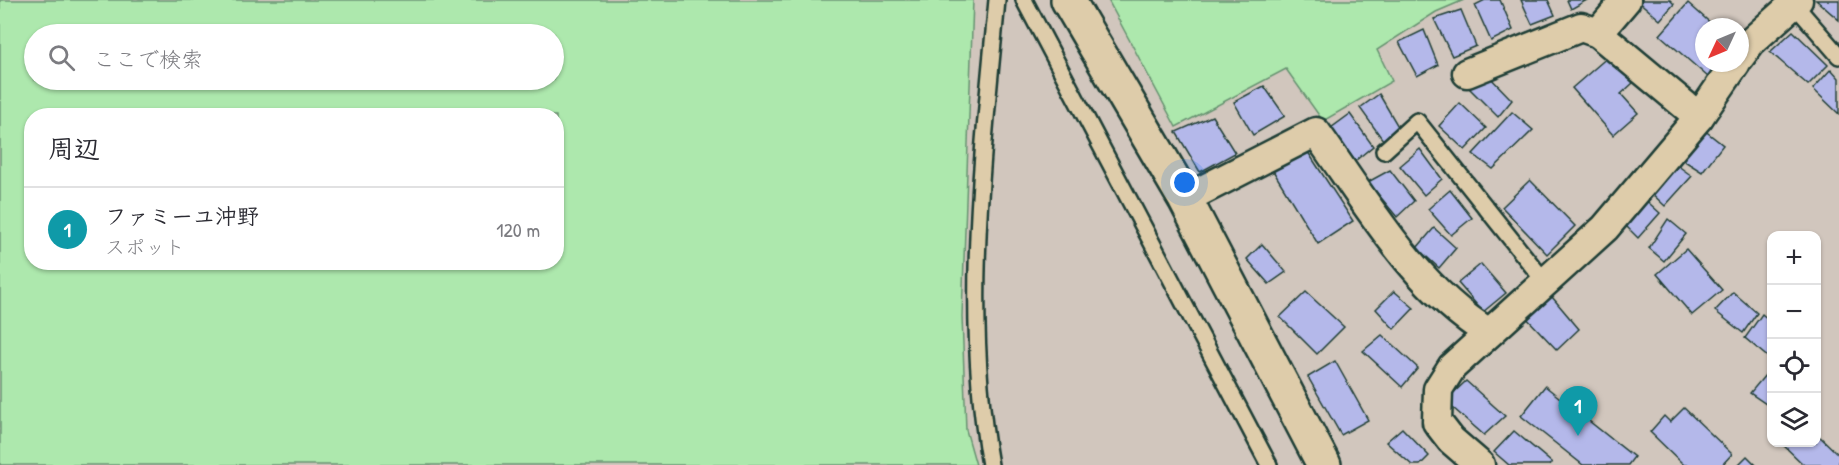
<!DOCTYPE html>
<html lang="ja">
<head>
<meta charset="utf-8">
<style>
  :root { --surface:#fff; --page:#f7f7f7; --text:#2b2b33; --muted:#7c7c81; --line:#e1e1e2; --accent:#d93025 }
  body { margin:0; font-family:"Patrick Hand","Klee One",sans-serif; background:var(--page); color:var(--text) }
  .controls { position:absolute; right:18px; bottom:18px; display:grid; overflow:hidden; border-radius:12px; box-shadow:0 2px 4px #0004 }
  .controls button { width:54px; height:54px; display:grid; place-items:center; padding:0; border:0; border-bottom:2px solid var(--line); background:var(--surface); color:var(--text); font:30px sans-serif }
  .compass { position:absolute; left:1695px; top:18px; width:54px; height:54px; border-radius:50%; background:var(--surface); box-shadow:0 2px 4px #0004; rotate:226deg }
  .you { position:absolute; left:1185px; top:183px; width:21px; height:21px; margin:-15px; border:4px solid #fff; border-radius:50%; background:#1a73e8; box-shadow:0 0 0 9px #1a73e833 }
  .badge { display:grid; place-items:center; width:39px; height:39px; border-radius:50%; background:var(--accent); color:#fff; font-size:20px; font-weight:700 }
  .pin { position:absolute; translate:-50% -50px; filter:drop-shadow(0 2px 3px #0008) }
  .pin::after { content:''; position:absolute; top:32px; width:21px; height:18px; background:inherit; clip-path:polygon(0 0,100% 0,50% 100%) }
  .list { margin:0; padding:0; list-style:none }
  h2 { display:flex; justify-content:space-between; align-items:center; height:78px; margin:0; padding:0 24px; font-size:26px }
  h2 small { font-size:20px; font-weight:400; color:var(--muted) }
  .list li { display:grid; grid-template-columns:39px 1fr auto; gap:18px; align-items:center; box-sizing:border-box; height:84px; padding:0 24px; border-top:2px solid var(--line) }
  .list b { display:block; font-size:22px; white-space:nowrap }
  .list p { margin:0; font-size:20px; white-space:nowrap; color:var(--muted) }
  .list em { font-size:20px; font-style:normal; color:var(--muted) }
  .icon { flex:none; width:33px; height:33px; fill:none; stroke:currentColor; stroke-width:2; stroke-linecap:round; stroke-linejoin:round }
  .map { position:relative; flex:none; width:1839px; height:465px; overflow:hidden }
  .search { position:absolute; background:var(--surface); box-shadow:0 2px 4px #0004; left:24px; top:24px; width:540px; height:66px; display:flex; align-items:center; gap:15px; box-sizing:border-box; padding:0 21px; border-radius:33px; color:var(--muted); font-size:22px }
  .panel { position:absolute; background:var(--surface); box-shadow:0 2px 4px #0004; left:24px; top:108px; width:540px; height:162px; border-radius:24px }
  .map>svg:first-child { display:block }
  .green { fill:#ade8ad; stroke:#669270; stroke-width:1.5; fill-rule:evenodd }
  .building { fill:#b4b8ea; stroke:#1f3d34; stroke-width:1.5 }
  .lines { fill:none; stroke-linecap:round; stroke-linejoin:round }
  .lane-casing { stroke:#1f3d34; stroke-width:20 }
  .street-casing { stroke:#1f3d34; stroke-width:33 }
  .secondary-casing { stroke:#1f3d34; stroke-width:38 }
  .lane { stroke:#deccaa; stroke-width:15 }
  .street { stroke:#deccaa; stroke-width:28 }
  .secondary { stroke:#deccaa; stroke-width:33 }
</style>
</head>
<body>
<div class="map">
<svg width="1839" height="465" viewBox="0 0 1839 465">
  <rect width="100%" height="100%" fill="#d1c6bd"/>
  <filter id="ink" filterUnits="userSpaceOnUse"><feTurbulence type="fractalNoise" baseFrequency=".0167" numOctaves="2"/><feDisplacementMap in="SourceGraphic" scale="12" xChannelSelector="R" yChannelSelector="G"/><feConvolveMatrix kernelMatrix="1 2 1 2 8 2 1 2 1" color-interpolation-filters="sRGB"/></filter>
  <g filter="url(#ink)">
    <!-- green -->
    <g class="green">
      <path d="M0,0h973l-11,316 4,114 10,35h-976zM34,34h520v46h-520zM32,116h524v146h-524z"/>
      <polygon points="1108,0 1464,0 1436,12 1377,50 1392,81 1323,121 1286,69 1176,127"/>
    </g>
    <!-- building -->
    <g class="building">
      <polygon points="1485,0 1500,0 1513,30 1491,41 1475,5"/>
      <polygon points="1521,0 1548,0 1555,15 1532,24"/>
      <polygon points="1567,0 1587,0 1571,9"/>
      <polygon points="1637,0 1670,0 1674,4 1660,20"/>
      <polygon points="1816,0 1839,0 1839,20"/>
      <polygon points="1688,3 1715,27 1704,27 1704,63 1720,63 1708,77 1660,35"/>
      <polygon points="1461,10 1476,46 1452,56 1434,19"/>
      <polygon points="1424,30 1438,65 1417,76 1399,42"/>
      <polygon points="1793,31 1828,65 1808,85 1770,52"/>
      <polygon points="1609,56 1633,83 1621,94 1638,113 1613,135 1572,88"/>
      <polygon points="1831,69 1839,78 1839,114 1813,89"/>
      <polygon points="1485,72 1512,100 1498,117 1469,88"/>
      <polygon points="1264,86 1285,116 1253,135 1234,102"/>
      <polygon points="1379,94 1399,128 1383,140 1360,108"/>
      <polygon points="1460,103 1486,128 1465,150 1439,126"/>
      <polygon points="1512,112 1533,130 1493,169 1473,154"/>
      <polygon points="1350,114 1373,146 1355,161 1331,128"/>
      <polygon points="1212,116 1235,153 1200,172 1176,132"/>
      <polygon points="1699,126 1723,145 1702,172 1675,155"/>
      <polygon points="1306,149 1353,221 1318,244 1272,169"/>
      <polygon points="1420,149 1442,179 1424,195 1400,166"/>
      <polygon points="1670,160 1692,176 1665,206 1646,188"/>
      <polygon points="1390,170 1414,201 1397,217 1368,182"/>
      <polygon points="1530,180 1575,226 1547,254 1502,207"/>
      <polygon points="1450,190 1472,218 1451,235 1428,209"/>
      <polygon points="1640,195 1660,213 1638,238 1619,219"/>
      <polygon points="1668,219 1686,234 1664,261 1649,248"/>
      <polygon points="1434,228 1456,248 1439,268 1417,248"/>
      <polygon points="1262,244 1286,272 1269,284 1247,259"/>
      <polygon points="1686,249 1722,290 1692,315 1657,274"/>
      <polygon points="1481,264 1506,293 1483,312 1458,283"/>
      <polygon points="1394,291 1414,308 1394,329 1376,309"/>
      <polygon points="1547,291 1579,329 1557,350 1522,313"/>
      <polygon points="1306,292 1344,327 1317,354 1280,317"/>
      <polygon points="1733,292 1757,313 1743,333 1715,311"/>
      <polygon points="1762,314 1772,323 1770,359 1745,338"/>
      <polygon points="1382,335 1418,368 1402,387 1363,351"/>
      <polygon points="1335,361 1368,420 1341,435 1308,377"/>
      <polygon points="1766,374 1772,378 1772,408 1750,393"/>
      <polygon points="1466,381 1505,416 1484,435 1445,401"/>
      <polygon points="1545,386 1634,457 1628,465 1583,465 1521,416"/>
      <polygon points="1684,408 1732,454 1722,465 1684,465 1650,432 1664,416 1670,422"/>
      <polygon points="1402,428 1429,456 1420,465 1412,465 1386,442"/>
      <polygon points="1514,431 1552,463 1549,465 1509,465 1494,452"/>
      <polygon points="1816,433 1839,455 1839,465 1804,465 1780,442 1816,442"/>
      <polygon points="1747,456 1756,465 1738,465"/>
    </g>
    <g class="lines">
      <defs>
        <g id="lane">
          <polyline points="1024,0 1269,465"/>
          <polyline points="1794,4 1839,56"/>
          <polyline points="1384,151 1417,121 1545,282"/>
          <path d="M990,465c-27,-151 -7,-313 7,-465"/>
        </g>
        <g id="street">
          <polyline points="1598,33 1626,0"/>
          <polyline points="1740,57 1751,42 1798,0"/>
          <polyline points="1467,73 1581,27 1598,33 1699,117"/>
          <path d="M1185,199l131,-67c50,70 98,155 173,201"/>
          <polyline points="1480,465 1451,440 1437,422 1438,389 1452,367 1605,228 1699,117 1736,63"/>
        </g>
        <polyline id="secondary" points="1068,0 1185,199 1324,465"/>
      </defs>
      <!-- lane casing -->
      <use href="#lane" class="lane-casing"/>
      <!-- street casing -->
      <use href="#street" class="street-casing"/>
      <!-- secondary casing -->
      <use href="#secondary" class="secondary-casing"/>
      <!-- lane -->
      <use href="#lane" class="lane"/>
      <!-- street -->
      <use href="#street" class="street"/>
      <!-- secondary -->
      <use href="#secondary" class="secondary"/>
    </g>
  </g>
</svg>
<div class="controls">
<button>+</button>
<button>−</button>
<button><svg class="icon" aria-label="locate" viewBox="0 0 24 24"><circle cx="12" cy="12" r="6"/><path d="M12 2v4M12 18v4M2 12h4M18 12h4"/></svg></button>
<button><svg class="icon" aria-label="layers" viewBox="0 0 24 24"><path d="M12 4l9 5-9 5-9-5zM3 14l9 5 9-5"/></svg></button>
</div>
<svg class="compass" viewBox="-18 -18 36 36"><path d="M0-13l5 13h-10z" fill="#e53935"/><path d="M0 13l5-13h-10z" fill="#7c7c81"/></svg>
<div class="you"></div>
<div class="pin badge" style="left:1578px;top:436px;background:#0f9aa8">1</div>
<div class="search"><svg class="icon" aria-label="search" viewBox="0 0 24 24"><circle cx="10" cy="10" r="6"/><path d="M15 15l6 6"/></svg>ここで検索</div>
<section class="panel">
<h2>周辺<small></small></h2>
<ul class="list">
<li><span class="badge" style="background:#0f9aa8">1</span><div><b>ファミーユ沖野</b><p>スポット</p></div><em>120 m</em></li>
</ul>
</section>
</div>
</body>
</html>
